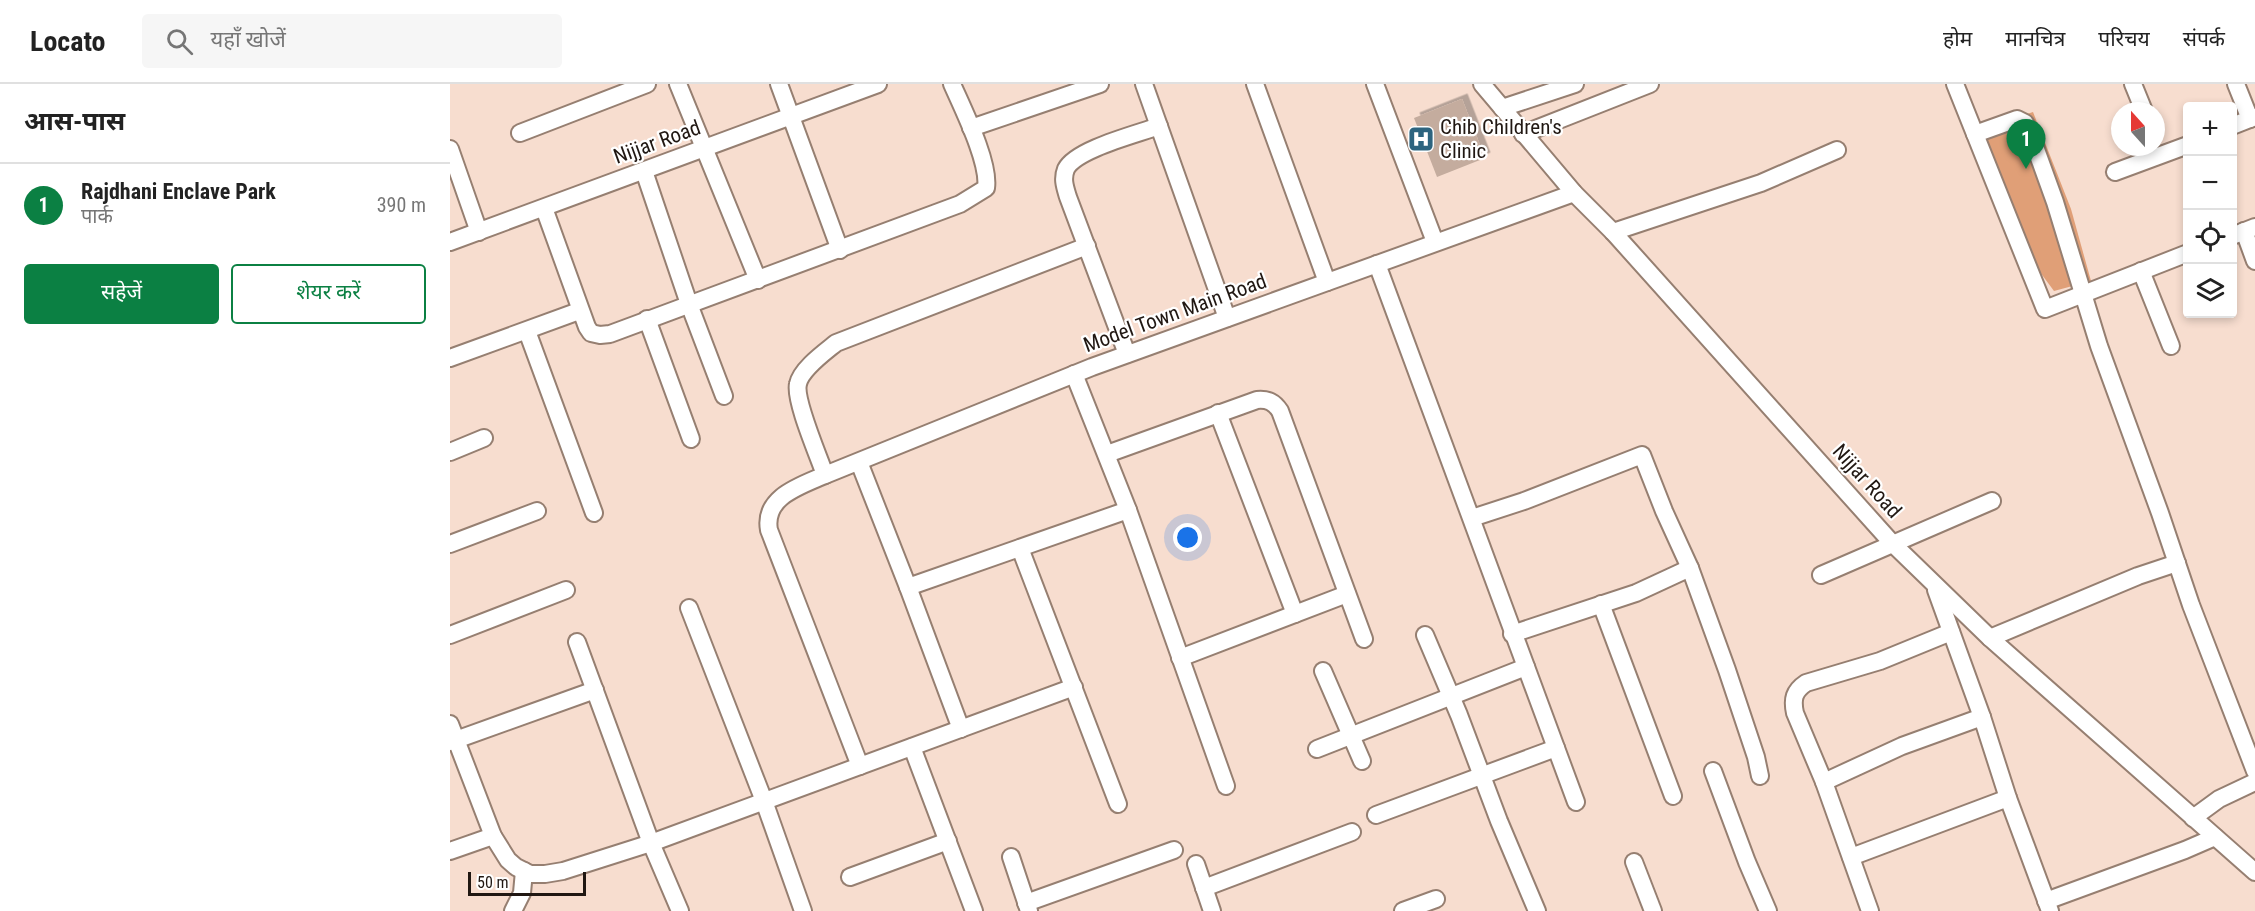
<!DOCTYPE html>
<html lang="hi">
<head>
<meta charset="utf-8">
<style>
  :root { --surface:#fff; --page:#f6f6f6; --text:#222; --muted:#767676; --line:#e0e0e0; --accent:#0b8043 }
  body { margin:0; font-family:"Roboto Condensed","Noto Sans Devanagari",sans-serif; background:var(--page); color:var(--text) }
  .controls { position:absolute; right:18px; top:18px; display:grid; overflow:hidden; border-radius:6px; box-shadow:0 3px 9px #0003 }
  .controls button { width:54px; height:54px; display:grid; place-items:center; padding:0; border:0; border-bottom:2px solid var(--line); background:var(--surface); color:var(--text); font:30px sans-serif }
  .compass { position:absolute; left:1661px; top:18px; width:54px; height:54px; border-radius:50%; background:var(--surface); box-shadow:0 3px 9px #0003; rotate:339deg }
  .scale { position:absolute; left:18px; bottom:15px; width:118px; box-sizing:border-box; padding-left:6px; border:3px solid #201712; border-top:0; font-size:16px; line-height:21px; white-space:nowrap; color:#201712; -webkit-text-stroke:4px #fff; paint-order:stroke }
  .you { position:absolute; left:738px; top:454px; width:21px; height:21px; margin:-15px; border:4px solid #fff; border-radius:50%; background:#1a73e8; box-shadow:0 0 0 9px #1a73e833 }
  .badge { display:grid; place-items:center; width:39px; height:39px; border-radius:50%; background:var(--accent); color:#fff; font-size:20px; font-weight:700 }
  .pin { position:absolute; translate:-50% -50px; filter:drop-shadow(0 2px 3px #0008) }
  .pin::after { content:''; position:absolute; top:32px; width:21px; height:18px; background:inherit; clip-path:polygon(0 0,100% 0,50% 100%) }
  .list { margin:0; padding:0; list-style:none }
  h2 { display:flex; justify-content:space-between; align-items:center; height:78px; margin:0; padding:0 24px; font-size:26px }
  h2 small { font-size:20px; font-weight:400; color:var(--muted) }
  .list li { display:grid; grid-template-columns:39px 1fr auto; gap:18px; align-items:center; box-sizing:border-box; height:84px; padding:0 24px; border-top:2px solid var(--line) }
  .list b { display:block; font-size:22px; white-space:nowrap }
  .list p { margin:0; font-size:20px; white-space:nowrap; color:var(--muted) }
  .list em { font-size:20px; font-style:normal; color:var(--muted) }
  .actions { display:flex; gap:12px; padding:18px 24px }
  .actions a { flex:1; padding:14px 0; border:2px solid var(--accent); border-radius:6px; text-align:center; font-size:21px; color:var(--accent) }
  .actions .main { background:var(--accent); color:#fff }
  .icon { flex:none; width:33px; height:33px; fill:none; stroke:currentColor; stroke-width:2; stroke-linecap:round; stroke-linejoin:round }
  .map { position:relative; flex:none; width:1805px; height:827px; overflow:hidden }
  header { display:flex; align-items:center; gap:36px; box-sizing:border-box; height:84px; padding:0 30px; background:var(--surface); border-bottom:2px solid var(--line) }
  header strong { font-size:28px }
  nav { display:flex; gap:33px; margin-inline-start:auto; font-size:21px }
  .search { width:420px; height:54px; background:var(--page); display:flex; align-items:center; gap:15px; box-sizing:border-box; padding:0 21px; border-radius:6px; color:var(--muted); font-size:22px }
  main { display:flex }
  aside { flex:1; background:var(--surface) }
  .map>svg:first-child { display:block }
  .green { fill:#e09f77 }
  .building { fill:#c4ac9e; filter:url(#shadow) }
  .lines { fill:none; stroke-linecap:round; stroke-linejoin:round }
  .minor-casing { stroke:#967f71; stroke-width:20 }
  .minor { stroke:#fff; stroke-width:16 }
  .labels { text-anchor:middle; stroke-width:4.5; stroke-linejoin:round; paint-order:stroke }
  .poi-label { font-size:21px; fill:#201712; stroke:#fff; text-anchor:start }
  .street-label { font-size:21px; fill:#201712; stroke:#fff }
</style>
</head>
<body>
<header>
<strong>Locato</strong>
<div class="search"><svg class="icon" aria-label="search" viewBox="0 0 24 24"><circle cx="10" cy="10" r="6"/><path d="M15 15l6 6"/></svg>यहाँ खोजें</div>
<nav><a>होम</a><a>मानचित्र</a><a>परिचय</a><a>संपर्क</a></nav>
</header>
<main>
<aside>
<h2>आस-पास<small></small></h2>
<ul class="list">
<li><span class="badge">1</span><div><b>Rajdhani Enclave Park</b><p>पार्क</p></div><em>390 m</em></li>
</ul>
<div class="actions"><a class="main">सहेजें</a><a>शेयर करें</a></div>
</aside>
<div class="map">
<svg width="1805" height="827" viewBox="0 0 1805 827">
  <defs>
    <filter id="shadow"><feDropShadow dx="5.5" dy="-5.5" stdDeviation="0" flood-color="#0004"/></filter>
  </defs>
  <rect width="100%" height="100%" fill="#f7ddcf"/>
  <!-- green -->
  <polygon class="green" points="1583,28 1621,125 1641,197 1604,207 1584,180 1532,45"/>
  <!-- building -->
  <polygon class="building" points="1012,15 1035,74 987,93 964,34"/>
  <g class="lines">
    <defs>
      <g id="minor">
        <polyline points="228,0 308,196"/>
        <polyline points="329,0 390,166"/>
        <polyline points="694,0 777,234"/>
        <polyline points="805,0 877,198"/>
        <polyline points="925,0 985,158"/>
        <polyline points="1032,0 1124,109 1163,148 1442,459 1540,554 1805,788"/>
        <polyline points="1505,0 1595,225 1738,169"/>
        <polyline points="1683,0 1694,27"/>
        <polyline points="1786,0 1800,35"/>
        <polyline points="1052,24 1125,0"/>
        <polyline points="1782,42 1805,33"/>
        <polyline points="521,44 650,0"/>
        <polyline points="70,49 197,0"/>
        <polyline points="1073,50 1200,0"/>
        <polyline points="1525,50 1567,35 1575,39 1579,46 1605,118 1649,262 1710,429 1741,521 1805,687"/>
        <polyline points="0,65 29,148"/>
        <polyline points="194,87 239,220 274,312"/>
        <polyline points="1665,88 1738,61"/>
        <path d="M94,124l43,119 4,6 9,2 10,-1 350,-130 26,-16c4,-25 -23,-79 -34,-104"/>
        <polyline points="1794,147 1805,177"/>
        <polyline points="1163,148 1311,99 1387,66"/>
        <polyline points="1782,152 1805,143"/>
        <polyline points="0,158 428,0"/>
        <polyline points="927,180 1126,718"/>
        <polyline points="1691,187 1721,262"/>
        <polyline points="197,235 241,355"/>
        <polyline points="77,247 144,429"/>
        <path d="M677,270l-59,-157c-3,-10 -6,-18 -2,-28 10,-20 72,-35 93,-43"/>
        <polyline points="0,274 129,227"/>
        <polyline points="624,290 678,426 776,702"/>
        <polyline points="768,329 845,530"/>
        <polyline points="0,368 34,354"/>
        <path d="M657,370l150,-54c11,-1 17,2 23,11l84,228"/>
        <polyline points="409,378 458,503 511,645"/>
        <path d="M375,391c-6,-18 -31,-75 -27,-91 3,-15 27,-32 38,-41l251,-97"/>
        <polyline points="1022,434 1074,417 1192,371 1214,427 1240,484 1277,586 1306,673 1310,692"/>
        <polyline points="0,460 87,427"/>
        <polyline points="570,464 668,720"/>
        <polyline points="1371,491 1542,417"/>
        <polyline points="458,503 678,426"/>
        <polyline points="1486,506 1532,633 1558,714 1600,827"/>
        <polyline points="1151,520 1223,712"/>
        <polyline points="239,524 314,717 353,827"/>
        <polyline points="1062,550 1186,509 1240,484"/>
        <polyline points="0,551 116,506"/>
        <polyline points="975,551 1009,631 1049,737 1087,827"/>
        <polyline points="1540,554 1688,492 1727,479"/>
        <polyline points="127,558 201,759 230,827"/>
        <polyline points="730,574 897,510"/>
        <polyline points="873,587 912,677"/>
        <polyline points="0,640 43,752 58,776 66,783 80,790 95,790 113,787 201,759 624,603"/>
        <polyline points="0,658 145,606"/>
        <polyline points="462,663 524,827"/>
        <polyline points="867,665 1076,583"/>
        <path d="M410,682l-91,-236c-6,-33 31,-44 56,-55l267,-108 482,-174"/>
        <polyline points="1263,687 1297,778 1318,827"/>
        <polyline points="1374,698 1452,662 1532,633"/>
        <polyline points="926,731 1106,664"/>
        <polyline points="1743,734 1769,715 1805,698"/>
        <polyline points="0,767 43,752"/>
        <polyline points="561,773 579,827"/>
        <polyline points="1401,773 1558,714"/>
        <polyline points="1184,778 1203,827"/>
        <polyline points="746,780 762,827"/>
        <polyline points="400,793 498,757"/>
        <polyline points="754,804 902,748"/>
        <polyline points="1596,817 1735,766 1765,753"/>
        <polyline points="576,819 724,766"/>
        <polyline points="63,827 72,809 74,787"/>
        <polyline points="953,827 986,815"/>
        <path d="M1420,827l-46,-129 -29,-69c-3,-14 -1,-22 11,-30l74,-22 71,-29"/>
      </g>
    </defs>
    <!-- minor casing -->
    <use href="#minor" class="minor-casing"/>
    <!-- minor -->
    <use href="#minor" class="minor"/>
  </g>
  <!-- icons -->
  <defs>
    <symbol id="hospital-square" viewBox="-11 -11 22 22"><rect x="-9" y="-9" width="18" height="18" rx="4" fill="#2d647f" stroke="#fff"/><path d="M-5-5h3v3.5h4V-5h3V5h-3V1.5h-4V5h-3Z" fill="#fff"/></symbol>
  </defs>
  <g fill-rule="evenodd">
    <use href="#hospital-square" x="956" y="40" width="30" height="30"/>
  </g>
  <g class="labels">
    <!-- poi labels -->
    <g class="poi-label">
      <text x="990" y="50">Chib Children's<tspan x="990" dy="24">Clinic</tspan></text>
    </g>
    <!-- street labels -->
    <g class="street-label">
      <text transform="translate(207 58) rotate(-20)" y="7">Nijjar Road</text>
      <text transform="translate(725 229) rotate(-20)" y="7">Model Town Main Road</text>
      <text transform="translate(1417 397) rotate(48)" y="7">Nijjar Road</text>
    </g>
  </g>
</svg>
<div class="controls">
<button>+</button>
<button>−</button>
<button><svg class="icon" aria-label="locate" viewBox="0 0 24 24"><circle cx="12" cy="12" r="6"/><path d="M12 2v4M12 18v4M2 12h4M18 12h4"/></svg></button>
<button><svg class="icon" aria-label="layers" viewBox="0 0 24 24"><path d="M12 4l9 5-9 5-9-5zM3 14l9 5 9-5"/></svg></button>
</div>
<svg class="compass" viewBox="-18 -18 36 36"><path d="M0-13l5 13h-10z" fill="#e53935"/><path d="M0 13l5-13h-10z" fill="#767676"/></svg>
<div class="scale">50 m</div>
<div class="you"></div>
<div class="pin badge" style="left:1576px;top:85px">1</div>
</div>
</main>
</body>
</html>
